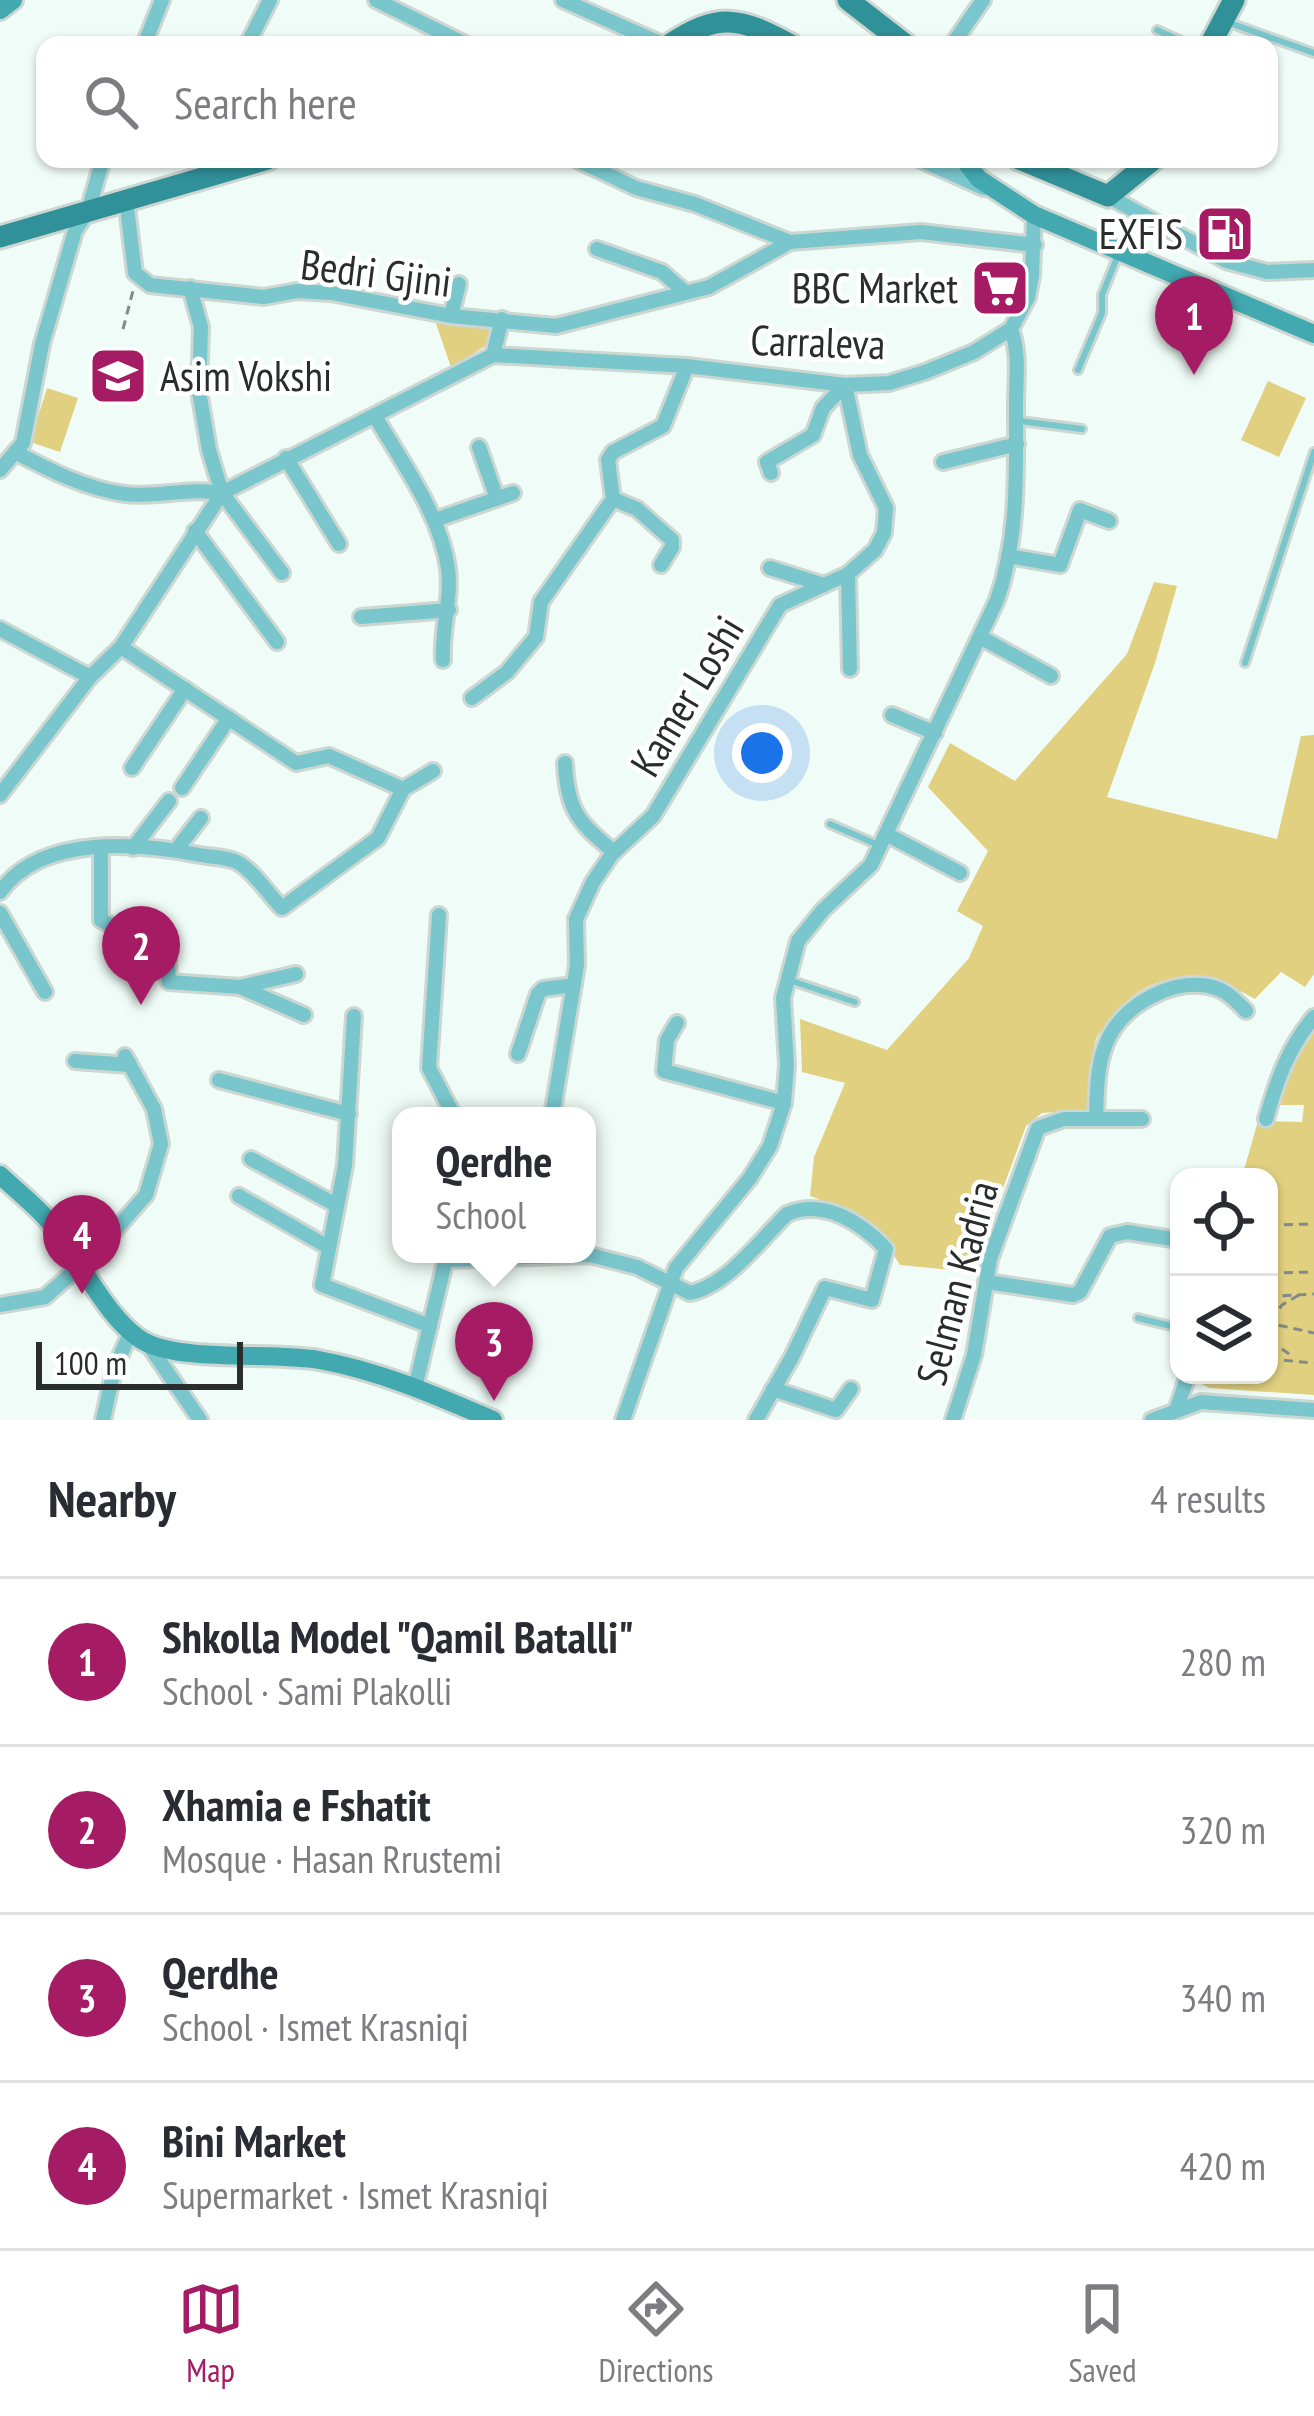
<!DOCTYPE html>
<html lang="en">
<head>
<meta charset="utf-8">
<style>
  :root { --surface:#fff; --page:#f7f7f7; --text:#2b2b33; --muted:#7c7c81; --line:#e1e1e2; --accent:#a51c64 }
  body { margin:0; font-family:"PT Sans Narrow",sans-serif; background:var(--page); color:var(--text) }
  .controls { position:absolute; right:36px; bottom:36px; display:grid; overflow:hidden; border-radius:24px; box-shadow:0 3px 9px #0004 }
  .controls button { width:108px; height:108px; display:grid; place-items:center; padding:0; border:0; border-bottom:3px solid var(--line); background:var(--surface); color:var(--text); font:60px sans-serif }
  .scale { position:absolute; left:36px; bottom:30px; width:207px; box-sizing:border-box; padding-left:12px; border:6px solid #292d2b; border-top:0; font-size:33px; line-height:42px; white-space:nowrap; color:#292d2b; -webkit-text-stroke:9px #fff; paint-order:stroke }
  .you { position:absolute; left:762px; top:753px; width:42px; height:42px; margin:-30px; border:9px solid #fff; border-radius:50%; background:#1a73e8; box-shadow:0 0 0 18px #1a73e833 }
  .badge { display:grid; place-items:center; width:78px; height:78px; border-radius:50%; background:var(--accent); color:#fff; font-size:39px; font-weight:700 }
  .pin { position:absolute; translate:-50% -99px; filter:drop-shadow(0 3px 6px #0008) }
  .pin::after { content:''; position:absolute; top:63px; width:42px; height:36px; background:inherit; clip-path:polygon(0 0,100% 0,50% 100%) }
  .popup { position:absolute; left:392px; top:1107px; width:204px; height:156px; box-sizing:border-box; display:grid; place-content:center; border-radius:24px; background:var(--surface); filter:drop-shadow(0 3px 9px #0005); font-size:39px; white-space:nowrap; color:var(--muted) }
  .popup b { font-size:45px; color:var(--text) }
  .popup::after { content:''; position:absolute; left:50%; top:100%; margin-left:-24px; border:24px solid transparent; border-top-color:var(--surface) }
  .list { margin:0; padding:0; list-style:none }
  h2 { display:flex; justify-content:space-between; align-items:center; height:156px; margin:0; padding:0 48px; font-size:51px }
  h2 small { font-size:39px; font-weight:400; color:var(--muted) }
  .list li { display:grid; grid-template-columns:78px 1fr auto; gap:36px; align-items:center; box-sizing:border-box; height:168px; padding:0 48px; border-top:3px solid var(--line) }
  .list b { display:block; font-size:45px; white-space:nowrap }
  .list p { margin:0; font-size:39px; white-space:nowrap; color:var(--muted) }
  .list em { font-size:39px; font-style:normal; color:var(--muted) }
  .icon { flex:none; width:66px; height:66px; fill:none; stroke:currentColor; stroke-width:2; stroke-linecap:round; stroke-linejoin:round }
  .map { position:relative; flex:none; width:1314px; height:1420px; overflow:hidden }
  .search { position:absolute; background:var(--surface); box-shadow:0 3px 9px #0004; left:36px; right:36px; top:36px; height:132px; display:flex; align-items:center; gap:30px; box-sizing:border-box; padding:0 42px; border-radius:24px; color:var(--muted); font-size:45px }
  .sheet { height:828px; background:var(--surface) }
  nav { display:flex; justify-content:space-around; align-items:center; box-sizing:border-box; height:168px; border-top:3px solid var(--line); background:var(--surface); font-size:33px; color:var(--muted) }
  nav a { display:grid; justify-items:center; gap:6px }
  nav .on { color:var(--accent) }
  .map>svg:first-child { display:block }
  .green { fill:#e1d080 }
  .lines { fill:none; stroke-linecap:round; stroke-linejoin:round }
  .lane-casing { stroke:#ccd7d2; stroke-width:12 }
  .street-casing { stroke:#ccd7d2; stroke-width:20 }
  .secondary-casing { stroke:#ccd7d2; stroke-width:24 }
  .primary-casing { stroke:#ccd7d2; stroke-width:27 }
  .path { stroke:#838a87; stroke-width:3; stroke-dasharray:9 6; stroke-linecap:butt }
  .lane { stroke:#79c7cd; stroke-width:6 }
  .street { stroke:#79c7cd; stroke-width:14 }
  .secondary { stroke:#42a9b0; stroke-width:18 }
  .primary { stroke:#309198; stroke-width:21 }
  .labels { text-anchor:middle; stroke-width:9; stroke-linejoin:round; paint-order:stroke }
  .poi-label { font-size:42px; fill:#292d2b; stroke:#fff; text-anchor:end }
  .street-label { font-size:42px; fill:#292d2b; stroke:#fff }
</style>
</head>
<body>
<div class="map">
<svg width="1314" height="1420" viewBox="0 0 1314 1420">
  <rect width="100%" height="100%" fill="#f0fcf7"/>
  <!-- green -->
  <g class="green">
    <polygon points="434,318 494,324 489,344 451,367"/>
    <polygon points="1268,381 1306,398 1279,457 1241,440"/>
    <polygon points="47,388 78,398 60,452 30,442"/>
    <path d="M1154,582l23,4 -22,77 -48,134 170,42 24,-103 13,-1v239l-9,13 -24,-15 -26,27c-52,-31 -106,-31 -145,20 -5,7 -13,15 -15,24 -5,20 -4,46 -6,67l-47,3 -16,13 -54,146 -72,-7c-23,-39 -48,-54 -90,-69l4,-39 31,-74 -43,-11 -2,-53 87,31 82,-92 14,-32 -26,-15 31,-60 -60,-64 22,-44 65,38 112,-127z"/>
    <polygon points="1314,1029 1314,1395 1209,1388 1202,1384 1203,1375 1269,1375 1269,1177 1242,1177 1258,1121 1302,1122 1304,1105 1280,1105 1297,1046"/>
  </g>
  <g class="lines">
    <defs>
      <g id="lane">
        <polyline points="1227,22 1314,53"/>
        <polyline points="1157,30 1190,45"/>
        <polyline points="1228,258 1246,227"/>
        <polyline points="1078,370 1102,313 1102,295 1118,255"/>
        <polyline points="1020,421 1082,429"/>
        <polyline points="1245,663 1314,452"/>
        <polyline points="830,824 876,844"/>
        <polyline points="789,980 855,1002"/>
        <polyline points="1138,1318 1179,1328"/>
      </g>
      <g id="street">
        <polyline points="376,0 467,45"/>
        <polyline points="563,0 664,45"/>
        <polyline points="144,45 162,0"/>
        <polyline points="247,45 270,0"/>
        <polyline points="952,45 983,0"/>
        <polyline points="575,159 636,188 695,204 790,242"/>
        <polyline points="919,159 984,188"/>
        <polyline points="1108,196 1226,261 1267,272 1314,270"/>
        <polyline points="126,199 135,273 150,285 264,297 297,291 331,293 451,316 556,326 709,287 790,242 921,232 1035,245"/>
        <polyline points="597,249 662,272 684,291"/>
        <polyline points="190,288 201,327 199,391 209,450 222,493 282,573"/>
        <polyline points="451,316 459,284"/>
        <polyline points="493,355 502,319"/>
        <path d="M375,416c27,47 65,97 73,152 4,32 -7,60 -5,92"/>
        <polyline points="479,447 496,496"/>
        <path d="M15,452c34,18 71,37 110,42 32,4 64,-7 97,-1"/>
        <polyline points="286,458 339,544"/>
        <polyline points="943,462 1017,444"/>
        <polyline points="0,470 23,443 42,344 75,231 88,211 103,159"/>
        <polyline points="771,473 767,462 813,435 823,408 845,385"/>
        <polyline points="613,499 637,509 672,540 672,547 661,565"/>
        <polyline points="435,520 513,493"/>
        <polyline points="195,531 277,642"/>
        <polyline points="1008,556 1060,565 1080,510 1109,521"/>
        <polyline points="770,568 824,585"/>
        <polyline points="848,574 850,669"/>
        <polyline points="361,617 449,610"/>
        <polyline points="0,629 90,677"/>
        <polyline points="980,637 1051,676"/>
        <polyline points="121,647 296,763 329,756 403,789"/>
        <polyline points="472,698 507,672 536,637 541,602 613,499 608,460 613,452 663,426 687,366"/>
        <polyline points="892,715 935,733"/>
        <path d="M565,763c2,48 14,60 49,89"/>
        <polyline points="132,768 185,689"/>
        <polyline points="182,788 229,718"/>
        <polyline points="0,795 90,677 121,647 222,493 493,355 687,366 845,385 889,383 925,372 974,352 1011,329 1028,297 1032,276 1034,215"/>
        <polyline points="888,835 960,873"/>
        <polyline points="101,847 101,920 139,940 168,963 169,982 240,987 296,974"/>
        <polyline points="133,848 169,801"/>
        <polyline points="176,850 201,818"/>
        <path d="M0,892c41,-58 138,-49 200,-37 11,2 27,2 37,7 16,8 32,33 45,46l96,-70 25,-49 30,-18"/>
        <polyline points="0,913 45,992"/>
        <polyline points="439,915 429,1068 454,1116"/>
        <polyline points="240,987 304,1015"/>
        <polyline points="354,1016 345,1165 322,1285 430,1326"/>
        <polyline points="677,1023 667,1040 664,1071 784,1103"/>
        <polyline points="518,1054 538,994 543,989 574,985"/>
        <polyline points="75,1061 130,1065"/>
        <polyline points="219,1080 349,1114"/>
        <polyline points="552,1116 577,965 576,919 593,882 612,854 653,816 780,605 848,574 875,550 884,533 886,508 860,455 845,385"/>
        <path d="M1096,1119c1,-28 0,-58 14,-84 18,-33 67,-59 106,-47 12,4 21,14 30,23"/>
        <path d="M1266,1119c11,-39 22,-71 48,-102"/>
        <polyline points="251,1159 336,1205"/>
        <polyline points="239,1196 328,1247"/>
        <path d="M447,1260l143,-5 47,12 53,26c38,-8 70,-53 97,-79 37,-16 75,9 99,35l-14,51 -47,-12 -33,69 -36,63"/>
        <polyline points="987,1282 1073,1295 1080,1292 1110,1236 1127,1232 1179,1240"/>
        <polyline points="0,1305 45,1297 96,1252 146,1195 161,1144 154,1109 125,1056"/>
        <polyline points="148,1344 200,1420"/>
        <polyline points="415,1388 447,1254"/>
        <polyline points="773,1389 836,1410 851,1389"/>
        <polyline points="1177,1408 1188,1375"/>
        <polyline points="103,1420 114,1370 131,1331"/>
        <path d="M623,1420l53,-152 74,-90 20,-32 14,-43 3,-38 -4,-67 15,-57 25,-31 48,-45 126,-265c22,-63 19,-129 19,-196 0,-25 4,-50 -5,-75"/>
        <polyline points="953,1420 974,1355 990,1259 1038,1128 1064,1119 1142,1119"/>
        <polyline points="1152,1420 1201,1402 1314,1410"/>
      </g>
      <g id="secondary">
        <polyline points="0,10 13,0"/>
        <polyline points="963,159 979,179 1034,215 1314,334"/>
        <path d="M0,1175c20,19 43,36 59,59 23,31 52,90 86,108 38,20 127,10 174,18 61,11 118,36 174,60"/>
      </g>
      <g id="primary">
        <polyline points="848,0 906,45"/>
        <path d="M669,45c50,-33 70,-28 122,0"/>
        <polyline points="1210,45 1234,0"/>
        <polyline points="1019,159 1108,196 1154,159"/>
        <polyline points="0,237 268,159"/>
      </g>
    </defs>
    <!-- lane casing -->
    <use href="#lane" class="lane-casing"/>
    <!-- street casing -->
    <use href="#street" class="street-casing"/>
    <!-- secondary casing -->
    <use href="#secondary" class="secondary-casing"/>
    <!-- primary casing -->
    <use href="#primary" class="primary-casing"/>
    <!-- path -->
    <g class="path">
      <polyline points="123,329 134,287"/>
      <polyline points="1269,1225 1314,1224"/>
      <polyline points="1269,1273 1314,1272"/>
      <polyline points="1299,1295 1282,1305 1273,1317 1278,1325 1314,1333"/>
      <polyline points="1269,1296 1276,1296 1272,1275"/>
      <polyline points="1269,1301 1276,1296 1314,1294"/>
      <polyline points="1269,1341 1288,1353 1291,1361"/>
      <polyline points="1269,1359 1314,1363"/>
    </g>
    <!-- lane -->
    <use href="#lane" class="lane"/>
    <!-- street -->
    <use href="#street" class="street"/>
    <!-- secondary -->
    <use href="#secondary" class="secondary"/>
    <!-- primary -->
    <use href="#primary" class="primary"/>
  </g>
  <!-- icons -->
  <defs>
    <symbol id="fuel-square" viewBox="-11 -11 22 22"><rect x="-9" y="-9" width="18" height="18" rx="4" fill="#a51c64" stroke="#fff"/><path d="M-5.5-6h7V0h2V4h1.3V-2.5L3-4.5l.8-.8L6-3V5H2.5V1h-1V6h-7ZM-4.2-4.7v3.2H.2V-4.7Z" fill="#fff"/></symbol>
    <symbol id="supermarket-square" viewBox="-11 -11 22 22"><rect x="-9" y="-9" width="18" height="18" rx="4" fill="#a51c64" stroke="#fff"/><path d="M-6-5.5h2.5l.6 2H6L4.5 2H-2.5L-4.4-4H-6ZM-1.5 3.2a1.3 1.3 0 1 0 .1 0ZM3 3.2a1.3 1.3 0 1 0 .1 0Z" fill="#fff"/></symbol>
    <symbol id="school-square" viewBox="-11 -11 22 22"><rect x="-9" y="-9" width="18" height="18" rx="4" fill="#a51c64" stroke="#fff"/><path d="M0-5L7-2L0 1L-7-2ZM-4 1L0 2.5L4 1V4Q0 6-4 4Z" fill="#fff"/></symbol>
  </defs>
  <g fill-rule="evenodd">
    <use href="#fuel-square" x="1192" y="201" width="66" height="66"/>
    <use href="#supermarket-square" x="967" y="255" width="66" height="66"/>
    <use href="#school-square" x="85" y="343" width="66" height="66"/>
  </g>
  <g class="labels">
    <!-- poi labels -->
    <g class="poi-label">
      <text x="1183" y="249">EXFIS</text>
      <text x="958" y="303">BBC Market</text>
      <text x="160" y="391" text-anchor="start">Asim Vokshi</text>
    </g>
    <!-- street labels -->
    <g class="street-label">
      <text transform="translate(376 273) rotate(7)" y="15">Bedri Gjini</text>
      <text transform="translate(818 342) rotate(2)" y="15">Carraleva</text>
      <text transform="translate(687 696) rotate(-59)" y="15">Kamer Loshi</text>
      <text transform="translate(957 1283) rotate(-75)" y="15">Selman Kadria</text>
    </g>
  </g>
</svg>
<div class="controls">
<button><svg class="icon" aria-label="locate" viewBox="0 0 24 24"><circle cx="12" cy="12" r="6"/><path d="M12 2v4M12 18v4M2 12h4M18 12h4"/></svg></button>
<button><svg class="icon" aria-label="layers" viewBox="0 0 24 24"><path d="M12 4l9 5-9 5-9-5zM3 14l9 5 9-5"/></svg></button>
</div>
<div class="scale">100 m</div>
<div class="you"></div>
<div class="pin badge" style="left:1194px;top:375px">1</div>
<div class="pin badge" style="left:141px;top:1005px">2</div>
<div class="pin badge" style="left:494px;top:1401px">3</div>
<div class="popup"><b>Qerdhe</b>School</div>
<div class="pin badge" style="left:82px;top:1294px">4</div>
<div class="search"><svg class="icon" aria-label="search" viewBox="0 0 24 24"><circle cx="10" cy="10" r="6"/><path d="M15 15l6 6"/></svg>Search here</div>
</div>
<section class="sheet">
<h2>Nearby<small>4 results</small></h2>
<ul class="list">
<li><span class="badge">1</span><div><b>Shkolla Model &quot;Qamil Batalli&quot;</b><p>School · Sami Plakolli</p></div><em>280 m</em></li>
<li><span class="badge">2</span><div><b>Xhamia e Fshatit</b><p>Mosque · Hasan Rrustemi</p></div><em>320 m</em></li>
<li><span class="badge">3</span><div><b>Qerdhe</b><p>School · Ismet Krasniqi</p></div><em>340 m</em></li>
<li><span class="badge">4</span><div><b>Bini Market</b><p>Supermarket · Ismet Krasniqi</p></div><em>420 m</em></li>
</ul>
</section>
<nav>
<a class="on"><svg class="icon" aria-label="map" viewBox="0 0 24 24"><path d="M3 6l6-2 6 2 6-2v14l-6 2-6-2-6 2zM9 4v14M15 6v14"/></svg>Map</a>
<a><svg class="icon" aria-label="directions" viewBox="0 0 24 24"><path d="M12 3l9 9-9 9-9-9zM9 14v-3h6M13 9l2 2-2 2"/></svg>Directions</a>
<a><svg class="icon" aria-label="saved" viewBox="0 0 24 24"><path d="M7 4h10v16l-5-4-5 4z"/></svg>Saved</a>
</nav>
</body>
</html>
